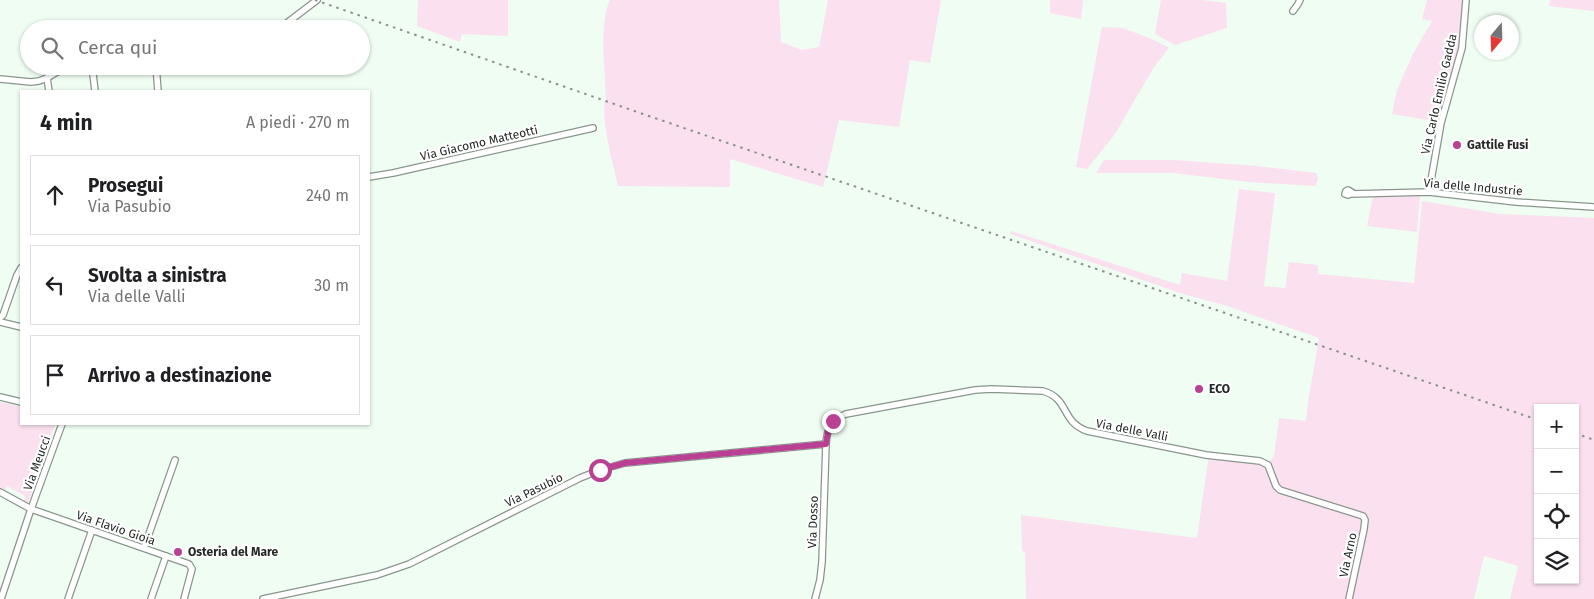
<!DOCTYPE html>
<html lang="it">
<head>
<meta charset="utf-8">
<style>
  :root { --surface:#fff; --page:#f6f6f6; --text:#202124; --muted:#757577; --line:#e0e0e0 }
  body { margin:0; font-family:"Fira Sans",sans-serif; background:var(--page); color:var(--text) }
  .controls { position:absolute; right:15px; bottom:15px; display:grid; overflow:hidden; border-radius:0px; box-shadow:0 1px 4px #0004 }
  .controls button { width:45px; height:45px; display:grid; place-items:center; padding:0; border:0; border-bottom:1px solid var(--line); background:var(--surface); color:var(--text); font:25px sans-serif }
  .compass { position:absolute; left:1474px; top:15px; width:45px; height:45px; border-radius:50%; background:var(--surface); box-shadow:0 1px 4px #0004; rotate:199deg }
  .stop { position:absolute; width:15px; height:15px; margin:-11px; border:4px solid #ba4094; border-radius:50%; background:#fff }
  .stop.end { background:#ba4094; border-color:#fff; box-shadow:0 1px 5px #0008 }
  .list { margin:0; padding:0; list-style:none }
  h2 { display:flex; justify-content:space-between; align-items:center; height:65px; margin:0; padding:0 20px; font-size:21px }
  h2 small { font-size:16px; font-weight:400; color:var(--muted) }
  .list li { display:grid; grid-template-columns:32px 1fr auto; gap:15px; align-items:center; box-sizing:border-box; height:80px; margin:0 10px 10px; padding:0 10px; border:1px solid var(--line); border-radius:0px }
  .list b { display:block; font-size:19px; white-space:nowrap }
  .list p { margin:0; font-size:16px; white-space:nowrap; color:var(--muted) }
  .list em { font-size:16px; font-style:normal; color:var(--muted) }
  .icon { flex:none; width:28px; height:28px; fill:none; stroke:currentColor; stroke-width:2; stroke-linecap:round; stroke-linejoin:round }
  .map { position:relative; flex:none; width:1594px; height:599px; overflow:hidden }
  .search { position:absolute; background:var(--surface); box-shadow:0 1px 4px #0004; left:20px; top:20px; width:350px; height:55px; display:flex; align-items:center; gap:12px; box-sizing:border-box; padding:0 18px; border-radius:28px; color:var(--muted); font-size:19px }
  .panel { position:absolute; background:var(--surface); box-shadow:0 1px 4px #0004; left:20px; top:90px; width:350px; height:335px; border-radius:0px }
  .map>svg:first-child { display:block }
  .green { fill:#fbe0f0; fill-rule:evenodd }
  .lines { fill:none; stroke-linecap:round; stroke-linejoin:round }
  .minor-casing { stroke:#8a968d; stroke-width:8 }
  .minor { stroke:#fff; stroke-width:5.5 }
  .rail { stroke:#89928b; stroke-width:2; stroke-dasharray:2.5 5; stroke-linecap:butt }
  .route { stroke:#ba4094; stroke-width:6 }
  .poi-dot { fill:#ba4094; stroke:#fff; stroke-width:2 }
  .labels { text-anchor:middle; stroke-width:4.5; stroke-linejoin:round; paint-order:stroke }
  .street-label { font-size:12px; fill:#252a26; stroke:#fff }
  .poi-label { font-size:12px; font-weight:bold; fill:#252a26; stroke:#fff; text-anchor:start }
</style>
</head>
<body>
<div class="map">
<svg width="1594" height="599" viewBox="0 0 1594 599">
  <rect width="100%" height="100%" fill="#effdf2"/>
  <!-- green -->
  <g class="green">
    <polygon points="418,0 508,0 508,36 462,34 460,42 417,26"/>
    <path d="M610,0h169l2,42 21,8 17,-3 9,-47h113l-11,63 -20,-3 -11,67 -60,-7 -16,67 -93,-28v28l-112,-1c-4,-19 -19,-72 -12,-87 -1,-26 -7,-77 4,-99z"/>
    <polygon points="1050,0 1083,0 1081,19 1050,13"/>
    <polygon points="1161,0 1202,0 1226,3 1227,28 1175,45 1155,34"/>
    <polygon points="1427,0 1464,0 1459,50 1439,122 1392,114 1397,90 1413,54 1432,21 1422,19"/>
    <polygon points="1550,0 1594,0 1594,11 1549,6"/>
    <polygon points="1102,27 1123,28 1154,40 1169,48 1154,67 1115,134 1087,169 1076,167"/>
    <polygon points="1104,160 1175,160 1257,166 1316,173 1318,179 1315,186 1249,182 1173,173 1096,173"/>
    <path d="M1239,189l36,4 -11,93 21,2 4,-26 29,3v9l96,9 8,-82 78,13 94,4v381h-84l8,-33 -34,-10 -10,43h-448l-1,-47 -3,-1 -1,-36 176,23 12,-84 59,9 6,-7 5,-38 27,3 2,-19 11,-64 -92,-32 -47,-13 -170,-59 1,-3 169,54 2,-12 45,8zM1538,408h37v172h-37z"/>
    <polygon points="1420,196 1417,232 1367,226 1373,197"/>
    <polygon points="0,402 21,407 21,424 55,424 28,503 24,501 25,496 7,486 5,490 0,487"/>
  </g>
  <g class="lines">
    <defs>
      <g id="minor">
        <polyline points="1293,11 1298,4 1300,0"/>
        <polyline points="279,29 317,0"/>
        <polyline points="92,66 95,91"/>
        <polyline points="156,66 158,91"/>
        <polyline points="47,78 49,91"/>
        <polyline points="0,79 31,82 39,81 47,78 57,72 76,66"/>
        <polyline points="369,177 393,173 593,128"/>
        <polyline points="1350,192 1348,195 1345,194 1346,191 1348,190 1353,193"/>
        <polyline points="1429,192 1441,123 1462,48 1466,0"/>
        <polyline points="1350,194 1429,192 1516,202 1594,207"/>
        <polyline points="0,318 3,315 17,275 21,268"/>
        <polyline points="0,322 21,327"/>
        <polyline points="0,397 21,402"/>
        <polyline points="0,492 31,509 189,564 192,569 184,599"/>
        <polyline points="144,548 175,460"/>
        <polyline points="1,599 31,509 62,424"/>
        <polyline points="68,599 92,530"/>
        <polyline points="151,599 166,556"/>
        <polyline points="263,599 377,575 409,564 580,478 600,470 625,463 826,444"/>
        <path d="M815,599l5,-19 2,-18 4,-118c1,-15 5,-25 20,-30l129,-24 16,-1 52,2c27,8 17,30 44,40l119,24 54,6 8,4 8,21 4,4 83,26 2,4 -1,9 -15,70"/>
      </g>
    </defs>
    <!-- minor casing -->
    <use href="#minor" class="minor-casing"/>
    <!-- minor -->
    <use href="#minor" class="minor"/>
    <!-- rail -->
    <g class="rail">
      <polyline points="315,0 643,114 1538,420"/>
      <polyline points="1575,433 1594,440"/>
    </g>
  </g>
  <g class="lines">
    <!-- route -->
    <polyline class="route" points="600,470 625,463 826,444 829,425 833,421"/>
  </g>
  <!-- markers -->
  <g class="poi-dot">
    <circle cx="1457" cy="145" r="5"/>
    <circle cx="1199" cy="389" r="5"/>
    <circle cx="178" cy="552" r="5"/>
  </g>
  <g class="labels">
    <!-- street labels -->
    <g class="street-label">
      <text transform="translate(1439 94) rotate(-77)" y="4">Via Carlo Emilio Gadda</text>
      <text transform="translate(479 143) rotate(-13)" y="4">Via Giacomo Matteotti</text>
      <text transform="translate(1473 187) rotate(5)" y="4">Via delle Industrie</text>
      <text transform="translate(1132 430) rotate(11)" y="4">Via delle Valli</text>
      <text transform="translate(37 463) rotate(-70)" y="4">Via Meucci</text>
      <text transform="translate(534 490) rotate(-26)" y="4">Via Pasubio</text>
      <text transform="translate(813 522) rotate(-88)" y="4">Via Dosso</text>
      <text transform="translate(116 528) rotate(19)" y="4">Via Flavio Gioia</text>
      <text transform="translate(1348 555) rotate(-78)" y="4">Via Arno</text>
    </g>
    <!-- poi labels -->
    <g class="poi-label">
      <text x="1467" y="149">Gattile Fusi</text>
      <text x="1209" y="393">ECO</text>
      <text x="188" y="556">Osteria del Mare</text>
    </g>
  </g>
</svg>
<div class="controls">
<button>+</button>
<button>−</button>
<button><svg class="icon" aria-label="locate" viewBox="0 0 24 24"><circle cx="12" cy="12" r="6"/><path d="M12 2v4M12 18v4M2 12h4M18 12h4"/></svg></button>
<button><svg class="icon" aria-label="layers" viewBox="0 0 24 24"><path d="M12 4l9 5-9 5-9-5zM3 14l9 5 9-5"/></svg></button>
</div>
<svg class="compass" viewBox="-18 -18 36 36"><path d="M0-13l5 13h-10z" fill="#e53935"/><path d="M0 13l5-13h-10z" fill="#757577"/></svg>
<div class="stop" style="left:600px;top:470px"></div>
<div class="stop end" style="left:833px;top:421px"></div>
<div class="search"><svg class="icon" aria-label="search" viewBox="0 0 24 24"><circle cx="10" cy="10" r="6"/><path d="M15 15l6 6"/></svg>Cerca qui</div>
<section class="panel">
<h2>4 min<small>A piedi · 270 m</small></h2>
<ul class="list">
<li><svg class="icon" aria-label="ahead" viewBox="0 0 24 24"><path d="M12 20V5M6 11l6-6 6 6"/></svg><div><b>Prosegui</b><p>Via Pasubio</p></div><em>240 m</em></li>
<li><svg class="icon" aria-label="left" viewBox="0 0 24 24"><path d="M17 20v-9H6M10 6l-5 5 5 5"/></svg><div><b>Svolta a sinistra</b><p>Via delle Valli</p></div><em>30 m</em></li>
<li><svg class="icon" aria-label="arrive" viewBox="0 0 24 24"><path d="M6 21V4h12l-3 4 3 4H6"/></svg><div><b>Arrivo a destinazione</b></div></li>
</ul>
</section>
</div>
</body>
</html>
